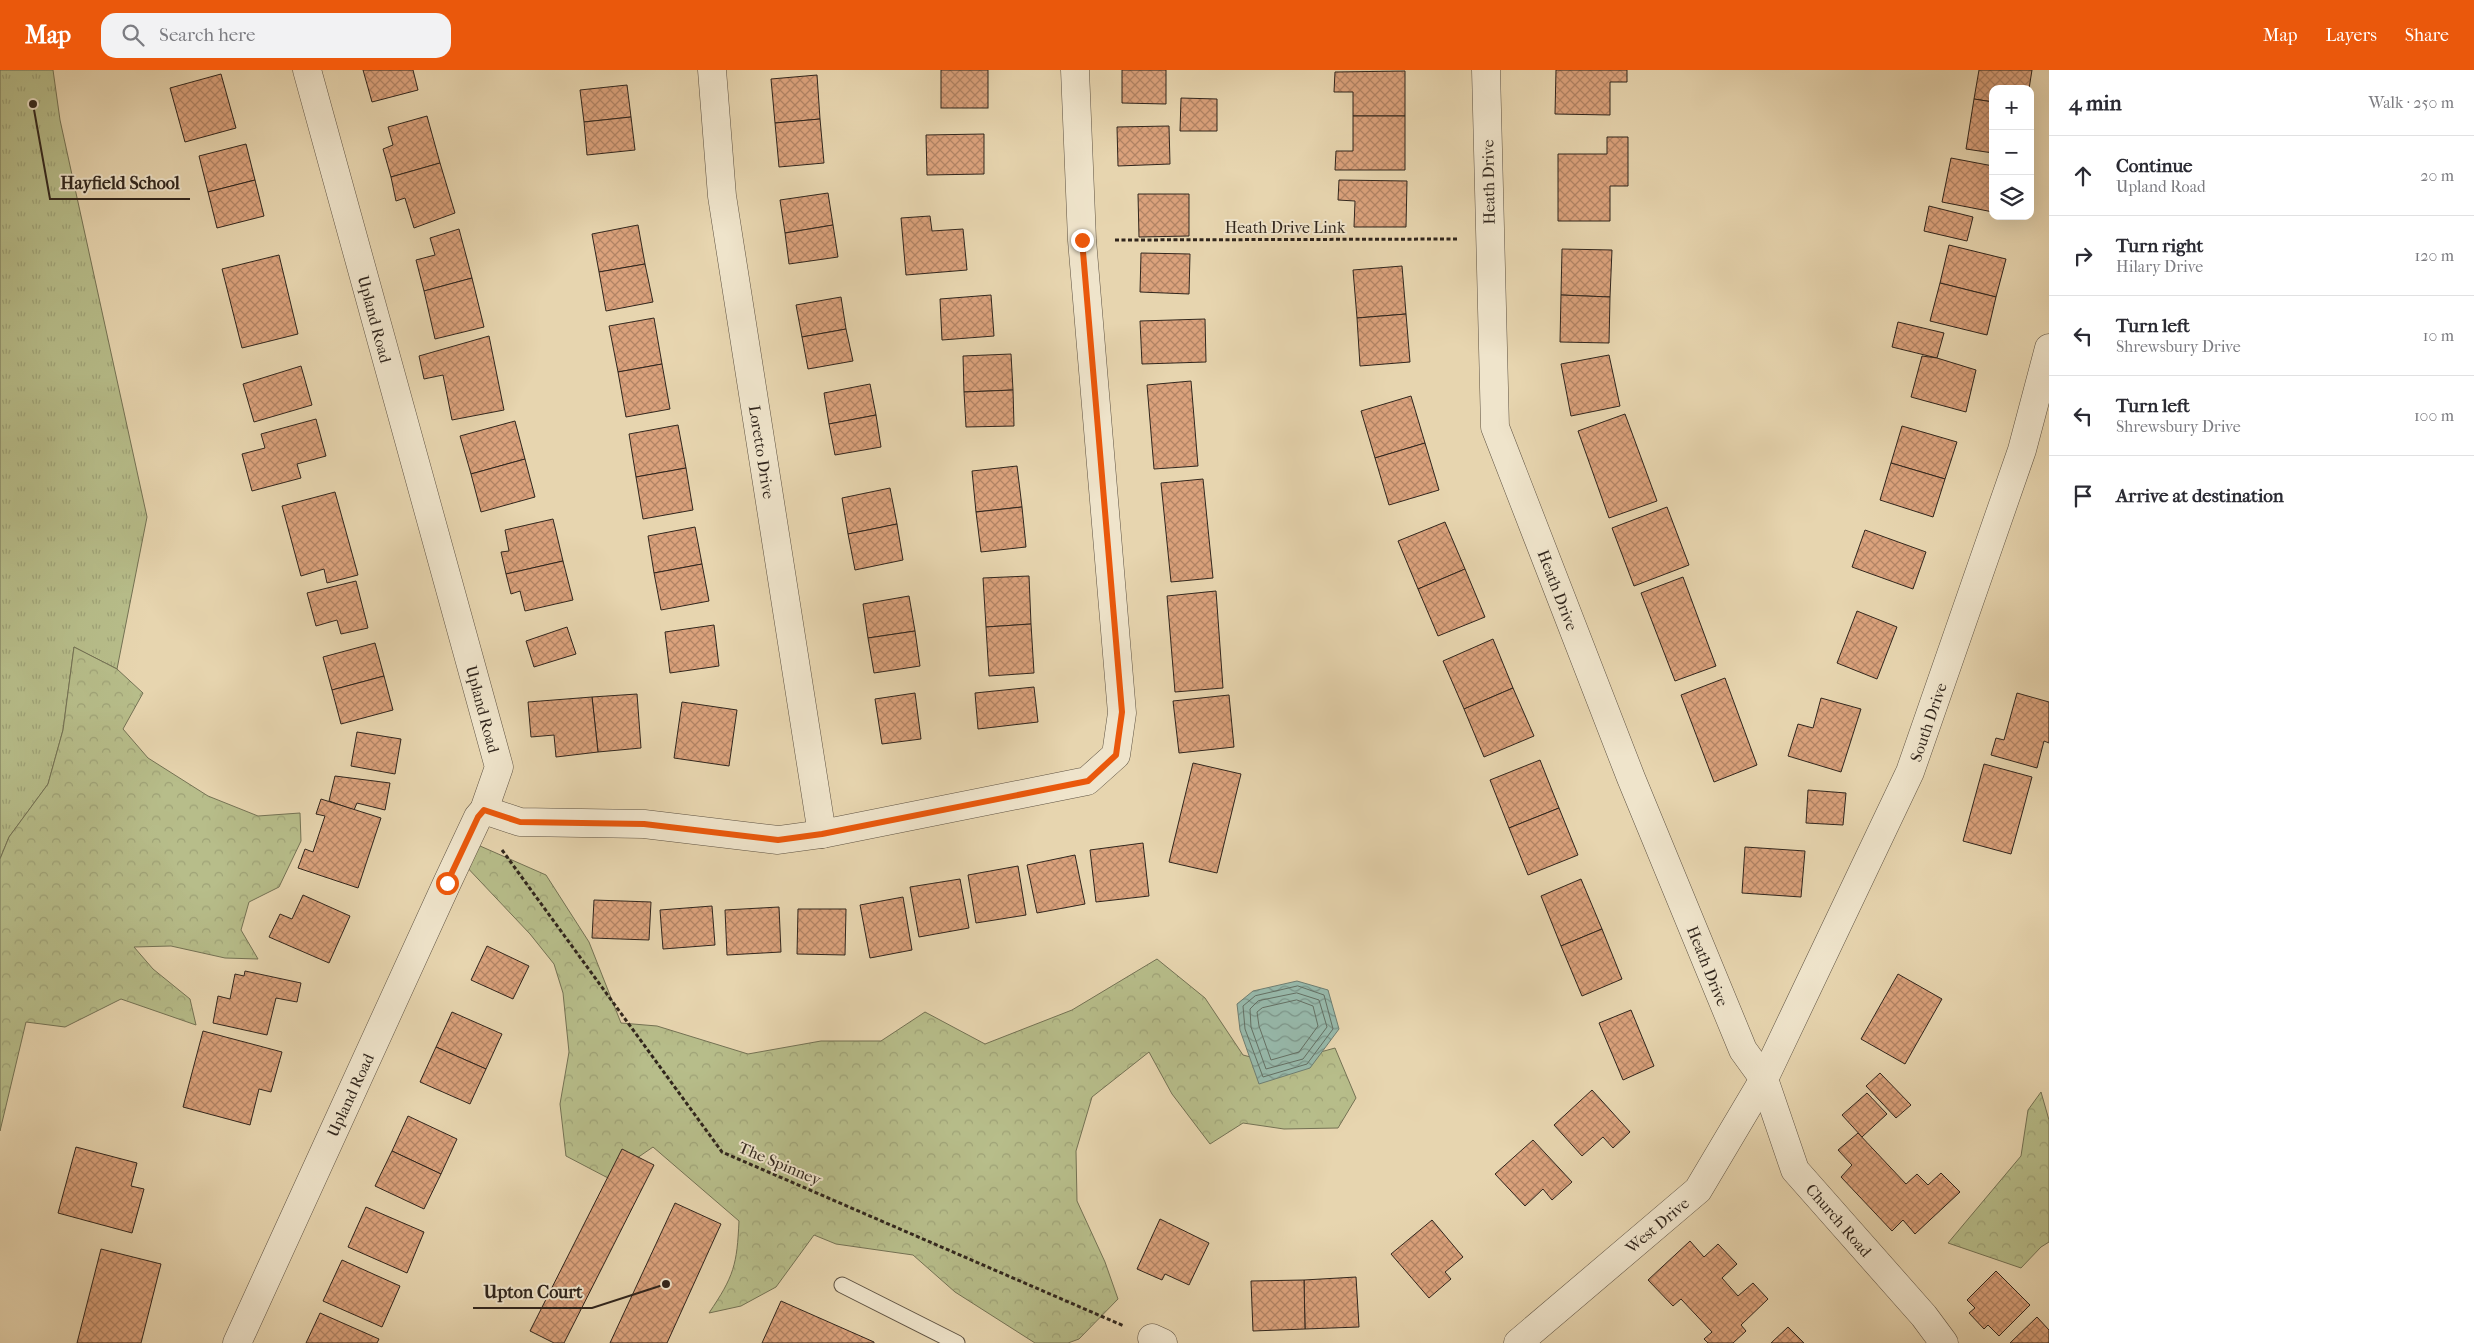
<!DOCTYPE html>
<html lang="en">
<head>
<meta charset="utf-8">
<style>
  :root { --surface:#fff; --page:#f2f2f3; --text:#2b2b33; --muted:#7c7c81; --line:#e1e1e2; --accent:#ea580c }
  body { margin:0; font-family:"IM FELL French Canon",serif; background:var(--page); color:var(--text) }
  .controls { position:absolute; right:15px; top:15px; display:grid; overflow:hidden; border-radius:10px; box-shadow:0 5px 20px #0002 }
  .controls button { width:45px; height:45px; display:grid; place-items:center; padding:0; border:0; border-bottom:1px solid var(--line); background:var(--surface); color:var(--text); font:25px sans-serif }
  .stop { position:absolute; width:15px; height:15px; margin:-11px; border:4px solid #ea580c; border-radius:50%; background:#fff }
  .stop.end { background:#ea580c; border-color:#fff; box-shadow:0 1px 5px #0008 }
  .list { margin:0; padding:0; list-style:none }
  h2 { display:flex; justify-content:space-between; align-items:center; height:65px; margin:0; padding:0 20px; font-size:21px }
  h2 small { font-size:16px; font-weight:400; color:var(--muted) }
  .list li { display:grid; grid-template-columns:32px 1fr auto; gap:15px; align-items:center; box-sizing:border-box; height:80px; padding:0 20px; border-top:1px solid var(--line) }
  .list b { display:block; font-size:19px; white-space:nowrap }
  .list p { margin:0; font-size:16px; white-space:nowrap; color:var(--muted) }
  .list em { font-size:16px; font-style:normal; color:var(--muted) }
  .icon { flex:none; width:28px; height:28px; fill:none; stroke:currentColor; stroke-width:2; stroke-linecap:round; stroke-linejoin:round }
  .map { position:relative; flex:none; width:2049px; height:1273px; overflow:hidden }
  header { display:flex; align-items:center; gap:30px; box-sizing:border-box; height:70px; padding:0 25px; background:var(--accent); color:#fff }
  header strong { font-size:24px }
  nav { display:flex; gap:28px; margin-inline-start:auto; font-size:18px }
  .search { width:350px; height:45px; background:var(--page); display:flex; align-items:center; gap:12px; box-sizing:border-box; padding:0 18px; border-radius:15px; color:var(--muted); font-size:19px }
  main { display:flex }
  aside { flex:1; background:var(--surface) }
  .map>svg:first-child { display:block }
  .grass { fill:url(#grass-tufts); stroke:#747254 }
  .forest { fill:url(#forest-crowns); stroke:#747254 }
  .water { fill:url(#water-waves); stroke:#6e7e72 }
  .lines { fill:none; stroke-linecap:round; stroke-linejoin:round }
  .shore { stroke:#647064; stroke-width:1 }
  .building { fill:url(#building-cross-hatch); stroke:#31261d }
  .service-casing { stroke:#5e5242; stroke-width:17 }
  .minor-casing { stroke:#5e5242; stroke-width:29 }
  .path { stroke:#31261d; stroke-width:3; stroke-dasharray:4 2.5; stroke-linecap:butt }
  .service { stroke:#efe4cb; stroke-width:15 }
  .minor { stroke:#efe4cb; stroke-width:28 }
  .route { stroke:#ea580c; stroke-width:6 }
  .labels { text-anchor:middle; stroke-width:4; stroke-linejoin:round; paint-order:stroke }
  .street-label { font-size:16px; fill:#31261d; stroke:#efe4cb }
  .leader { fill:none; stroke:#31261d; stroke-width:2 }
  .callout-dot { fill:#31261d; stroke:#efe4cb; stroke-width:2 }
  .callout-label { font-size:18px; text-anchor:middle; font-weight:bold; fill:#31261d; stroke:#efe4cb; stroke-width:4; stroke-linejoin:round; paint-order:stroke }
</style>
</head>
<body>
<header>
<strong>Map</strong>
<div class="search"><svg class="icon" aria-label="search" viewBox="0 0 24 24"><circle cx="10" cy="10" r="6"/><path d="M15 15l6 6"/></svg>Search here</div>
<nav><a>Map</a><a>Layers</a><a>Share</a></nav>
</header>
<main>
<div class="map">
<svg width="2049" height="1273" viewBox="0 0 2049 1273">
  <defs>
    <pattern id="grass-tufts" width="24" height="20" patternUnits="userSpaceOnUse" patternTransform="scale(1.25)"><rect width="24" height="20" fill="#b7bd8a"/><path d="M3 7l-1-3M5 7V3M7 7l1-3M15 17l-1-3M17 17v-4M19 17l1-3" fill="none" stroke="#9ea277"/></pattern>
    <pattern id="forest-crowns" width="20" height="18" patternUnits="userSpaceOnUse" patternTransform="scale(1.25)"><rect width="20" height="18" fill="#b7bd8a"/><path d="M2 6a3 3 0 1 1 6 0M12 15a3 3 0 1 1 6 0" fill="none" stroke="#9ea277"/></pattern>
    <pattern id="water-waves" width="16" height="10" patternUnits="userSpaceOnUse" patternTransform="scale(1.25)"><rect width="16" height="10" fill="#97b9ab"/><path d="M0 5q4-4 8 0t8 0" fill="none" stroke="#7c968b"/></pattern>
    <pattern id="building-cross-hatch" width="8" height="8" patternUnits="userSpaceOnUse" patternTransform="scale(1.25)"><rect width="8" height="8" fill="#dba27c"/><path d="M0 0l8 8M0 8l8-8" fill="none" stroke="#b28465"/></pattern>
  </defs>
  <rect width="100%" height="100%" fill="#e7d5af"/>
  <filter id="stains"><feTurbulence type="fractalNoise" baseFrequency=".004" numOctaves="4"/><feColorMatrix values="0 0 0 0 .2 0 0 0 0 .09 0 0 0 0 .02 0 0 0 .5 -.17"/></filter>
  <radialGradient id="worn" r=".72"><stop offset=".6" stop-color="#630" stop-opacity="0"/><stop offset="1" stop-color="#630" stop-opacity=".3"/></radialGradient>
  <!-- grass -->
  <polygon class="grass" points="0,0 53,0 60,50 147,447 117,599 74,577 63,660 48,714 9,767 0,789"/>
  <!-- forest -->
  <g class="forest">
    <polygon points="74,577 117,599 143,623 123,659 148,688 208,726 258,746 300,743 301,771 279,817 249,832 241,860 258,889 225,888 171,876 134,877 153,899 190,929 196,955 121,929 65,957 26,952 0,1061 0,789 9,767 48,714 63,660"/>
    <path d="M471,772l75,33 43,67 32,81 36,3 91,28 73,-13h60l44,-29 60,32 87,-34 85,-51 48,39 38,57 34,9 58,-16 21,50 -18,30 -54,1 -41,-6 -33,21 -38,-50 -23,-42 -57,45 -16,54 1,50 28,61 13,37 -39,40 -11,4h-33l-80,-51 -42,-37 -77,-11 -22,-9 -38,52 -35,19 -32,7c25,-37 28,-48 30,-92l-86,-74 -45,31 -42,-22 -6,-52 9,-52 -6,-59 -9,-29 -24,-30 -68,-72z"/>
    <polygon points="2041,1022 2049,1050 2049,1172 2041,1177 2021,1198 1948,1173 2021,1086 2028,1040"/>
  </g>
  <!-- water -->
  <polygon class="water" points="1297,911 1328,920 1339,959 1310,998 1259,1014 1240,960 1237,934 1253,921"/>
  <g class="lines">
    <!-- shore -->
    <g class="shore">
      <polygon points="1298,916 1324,925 1333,959 1307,994 1263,1007 1245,959 1243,936 1255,926"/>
      <polygon points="1297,923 1319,930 1327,957 1303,989 1266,999 1251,957 1250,939 1258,931"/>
      <polygon points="1297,930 1313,936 1318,956 1299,982 1271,990 1259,956 1257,942 1262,938"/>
    </g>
  </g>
  <!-- building -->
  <g class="building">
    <polygon points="363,0 413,0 418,20 372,32"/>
    <rect x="941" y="0" width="47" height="38"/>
    <polygon points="1122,0 1166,0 1166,34 1122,33"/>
    <polygon points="1556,0 1627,0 1627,12 1610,12 1610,45 1555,44"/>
    <polygon points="1979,0 2032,0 2029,19 1993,19 1993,32 1974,29"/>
    <polygon points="1405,1 1405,46 1353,46 1353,22 1334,22 1335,2"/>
    <polygon points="221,4 236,58 185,72 170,18"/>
    <polygon points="817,5 820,49 775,53 771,9"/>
    <polygon points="627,15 631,47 584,52 580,20"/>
    <polygon points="1181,28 1217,29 1217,61 1180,61"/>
    <polygon points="1974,29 1993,32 1993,83 1966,79"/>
    <polygon points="427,46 440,93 391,107 383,79 393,75 388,57"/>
    <polygon points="1353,46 1405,46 1405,100 1335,100 1336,81 1353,81"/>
    <polygon points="631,47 635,80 587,85 584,52"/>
    <polygon points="820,49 824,93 779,97 775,53"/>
    <polygon points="1169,56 1170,94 1118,96 1117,57"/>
    <polygon points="984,64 984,104 927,105 926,65"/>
    <polygon points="1607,67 1628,67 1628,116 1610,116 1610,151 1558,151 1558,84 1607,84"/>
    <polygon points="246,74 255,110 208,122 199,86"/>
    <polygon points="1951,88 1993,96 1993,142 1942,132"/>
    <polygon points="440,93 455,143 414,158 405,128 396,131 391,107"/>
    <polygon points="255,110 264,146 217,158 208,122"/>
    <polygon points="1339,110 1407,111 1406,157 1354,157 1355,131 1338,130"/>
    <polygon points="828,123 833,155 785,163 780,130"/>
    <polygon points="1138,124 1189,124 1189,166 1139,167"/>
    <polygon points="1929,136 1973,147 1967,171 1924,161"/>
    <polygon points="930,146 932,161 963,159 967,200 906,205 901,148"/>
    <polygon points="638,155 645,194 599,202 592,164"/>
    <polygon points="833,155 838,187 789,194 785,163"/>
    <polygon points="459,159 472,208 424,221 416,190 435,185 430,168"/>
    <polygon points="1949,175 2006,189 1996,227 1940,213"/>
    <polygon points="1562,179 1612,180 1610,227 1561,225"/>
    <polygon points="1141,183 1190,184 1189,224 1140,222"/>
    <polygon points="279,185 298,264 242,278 222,199"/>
    <polygon points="645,194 653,232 606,241 599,202"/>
    <polygon points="1402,196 1406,244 1357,248 1353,200"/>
    <polygon points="472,208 484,257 435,269 424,221"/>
    <polygon points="1940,213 1996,227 1987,265 1930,251"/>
    <polygon points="991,225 994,266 942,270 940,229"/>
    <polygon points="1561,225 1610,227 1609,273 1560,272"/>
    <polygon points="841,227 846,259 802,267 796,235"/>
    <polygon points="1406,244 1410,292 1360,296 1357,248"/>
    <polygon points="654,248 662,294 618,302 609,256"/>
    <polygon points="1205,249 1206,292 1142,294 1140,251"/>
    <polygon points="1898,252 1944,263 1937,288 1892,277"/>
    <polygon points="846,259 853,291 808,299 802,267"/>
    <polygon points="489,266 504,340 452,350 443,305 424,309 419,286"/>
    <polygon points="1011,284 1013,320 964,322 963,286"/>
    <polygon points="1609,285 1620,336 1571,346 1561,294"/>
    <polygon points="1922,286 1937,288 1976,300 1966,342 1911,327"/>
    <polygon points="662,294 670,339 626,347 618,302"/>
    <polygon points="301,296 312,335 254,352 243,314"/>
    <polygon points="1191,311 1198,396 1154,399 1147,315"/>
    <polygon points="870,314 876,345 829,354 824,323"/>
    <polygon points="1013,320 1014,356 966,357 964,322"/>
    <polygon points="1411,326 1425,373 1375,388 1361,341"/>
    <polygon points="1625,344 1657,431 1609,448 1578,361"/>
    <polygon points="876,345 881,377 835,385 829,354"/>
    <polygon points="316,349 326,386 297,394 301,408 252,421 242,384 265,378 261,364"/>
    <polygon points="515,351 525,389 471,404 460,366"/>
    <polygon points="678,355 686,398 636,407 629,364"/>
    <polygon points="1902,356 1957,372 1945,409 1891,393"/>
    <polygon points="1425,373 1439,420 1389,435 1375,388"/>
    <polygon points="525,389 535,427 481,442 471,404"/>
    <polygon points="1891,393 1945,409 1933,447 1880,430"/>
    <polygon points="1017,396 1022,437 976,442 972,401"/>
    <polygon points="686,398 693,440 643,449 636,407"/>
    <polygon points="1203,409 1213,508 1171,512 1161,413"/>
    <polygon points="890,418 897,454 848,464 842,428"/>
    <polygon points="335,422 358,505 327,513 324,499 301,506 282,436"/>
    <polygon points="1022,437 1026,477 981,482 976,442"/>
    <polygon points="1667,437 1689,495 1634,516 1612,458"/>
    <polygon points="553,449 563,491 506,504 501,482 509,481 505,460"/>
    <polygon points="1445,452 1465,499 1418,519 1398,471"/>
    <polygon points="897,454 903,490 855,500 848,464"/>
    <polygon points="695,457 702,494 654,503 648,466"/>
    <polygon points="1865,460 1926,482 1913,519 1852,497"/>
    <polygon points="563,491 573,530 525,541 520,521 511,524 506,504"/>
    <polygon points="702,494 709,531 661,540 654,503"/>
    <polygon points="1465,499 1485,547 1438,566 1418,519"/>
    <polygon points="1029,506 1031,554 986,557 983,508"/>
    <polygon points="1683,507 1716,596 1675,611 1641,523"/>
    <polygon points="356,511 368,558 341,564 337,550 316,556 307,523"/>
    <polygon points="1216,521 1223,618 1175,622 1167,526"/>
    <polygon points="909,526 915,561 868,568 863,534"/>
    <polygon points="1857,541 1897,557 1877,609 1837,593"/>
    <polygon points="1031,554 1034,603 989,606 986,557"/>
    <polygon points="714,555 719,596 670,603 665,562"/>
    <polygon points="567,557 576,584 534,597 526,571"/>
    <polygon points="915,561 920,596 874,603 868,568"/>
    <polygon points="1493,569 1513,618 1464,639 1443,591"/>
    <polygon points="375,573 384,606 332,620 323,587"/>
    <polygon points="384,606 393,640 341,654 332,620"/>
    <polygon points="1725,608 1757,695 1714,712 1681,625"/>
    <polygon points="1034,617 1038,652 978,659 975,623"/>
    <polygon points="1513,618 1534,666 1484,687 1464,639"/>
    <polygon points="915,623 921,669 882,674 875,629"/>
    <polygon points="2017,623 2049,632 2049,673 2044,671 2037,698 1991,685 1996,668 2004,670"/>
    <polygon points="637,624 641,678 598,682 592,627"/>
    <polygon points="1229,625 1234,677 1179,683 1173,631"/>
    <polygon points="592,627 598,682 556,687 554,665 531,667 528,632"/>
    <polygon points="1821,628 1861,639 1841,702 1788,686 1798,654 1813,658"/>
    <polygon points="682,632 737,640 729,696 674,688"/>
    <polygon points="357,662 401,669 395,704 351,696"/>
    <polygon points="1540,690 1559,738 1509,758 1490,710"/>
    <polygon points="1193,693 1241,704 1217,803 1169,792"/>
    <polygon points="1984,694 2032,707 2011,784 1963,771"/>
    <polygon points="335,706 390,713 385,740 357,733 354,740 329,731"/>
    <polygon points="1808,720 1846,723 1843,755 1806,753"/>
    <polygon points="321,729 381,748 358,818 298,798 305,779 313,782 325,746 316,744"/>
    <polygon points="1559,738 1578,785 1528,805 1509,758"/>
    <polygon points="1143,773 1149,826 1096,832 1090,780"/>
    <polygon points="1745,777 1805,781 1801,827 1742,823"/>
    <polygon points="1075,785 1085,834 1037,843 1027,795"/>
    <polygon points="1018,796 1026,845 976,853 968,805"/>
    <polygon points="960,809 969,858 919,867 910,817"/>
    <polygon points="1581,809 1602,859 1561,876 1541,826"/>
    <polygon points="303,825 350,846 329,893 269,867 280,844 292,849"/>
    <polygon points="903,827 912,880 870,888 860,835"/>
    <polygon points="594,830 651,832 649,870 592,868"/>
    <polygon points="712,836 715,875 663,879 660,840"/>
    <polygon points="779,837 781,882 727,885 725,840"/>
    <polygon points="798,839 846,839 845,885 797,884"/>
    <polygon points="1602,859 1622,909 1582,926 1561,876"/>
    <polygon points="487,876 529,896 513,929 471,910"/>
    <polygon points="245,901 301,913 297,932 276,928 267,965 213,953 218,926 230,929 235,904 244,906"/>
    <polygon points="1898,904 1942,929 1905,994 1861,969"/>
    <polygon points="1631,940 1654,996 1623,1010 1599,953"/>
    <polygon points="452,942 502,964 486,999 436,977"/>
    <polygon points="203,961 282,982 271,1022 259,1019 250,1055 183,1037"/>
    <polygon points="436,977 486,999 470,1034 420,1012"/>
    <polygon points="1880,1003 1911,1035 1896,1048 1866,1016"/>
    <polygon points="1592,1020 1630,1062 1613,1078 1603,1067 1582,1086 1554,1055"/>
    <polygon points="1867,1023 1887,1044 1862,1067 1842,1045"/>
    <polygon points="408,1046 457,1069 441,1104 392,1081"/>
    <polygon points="1858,1063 1906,1114 1917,1104 1928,1115 1941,1103 1960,1122 1915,1164 1903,1150 1892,1161 1841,1107 1852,1095 1838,1080"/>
    <polygon points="1533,1070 1572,1112 1552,1130 1543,1119 1525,1136 1495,1104"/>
    <polygon points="76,1077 137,1093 131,1116 144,1119 132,1163 58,1143"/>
    <polygon points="622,1079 654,1095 564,1273 554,1273 530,1261"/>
    <polygon points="392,1081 441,1104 424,1139 375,1116"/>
    <polygon points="675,1133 721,1154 667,1273 610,1273"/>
    <polygon points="366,1137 424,1162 407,1203 348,1177"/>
    <polygon points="1160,1149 1209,1173 1189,1215 1165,1204 1162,1210 1137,1199"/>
    <polygon points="1432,1150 1463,1187 1445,1202 1451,1209 1429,1228 1391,1184"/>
    <polygon points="1690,1171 1704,1187 1718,1174 1737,1194 1722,1208 1738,1226 1753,1213 1768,1229 1741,1255 1746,1261 1733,1273 1708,1273 1704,1269 1712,1262 1681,1229 1673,1236 1648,1210"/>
    <polygon points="101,1179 161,1194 141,1273 77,1273"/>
    <polygon points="342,1190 400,1216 382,1257 323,1231"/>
    <polygon points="1996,1201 2030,1235 1999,1266 1988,1255 1984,1259 1969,1243 1975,1238 1967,1230"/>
    <polygon points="1356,1207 1359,1257 1305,1259 1304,1210"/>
    <polygon points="1304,1210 1305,1259 1253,1261 1251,1211"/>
    <polygon points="781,1231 874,1272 874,1273 762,1273"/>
    <polygon points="320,1243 379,1269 377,1273 306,1273"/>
    <polygon points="2037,1247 2049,1260 2049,1273 2010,1273"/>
    <polygon points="1788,1257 1804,1273 1771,1273"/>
  </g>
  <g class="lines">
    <defs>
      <polyline id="service" points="842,1215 957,1273"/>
      <g id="minor">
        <polyline points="712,0 722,126 822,764"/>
        <polyline points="1486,0 1495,357 1631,708 1743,980 1764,1009 1795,1100 1924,1246 1944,1273"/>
        <polyline points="484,740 520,752 644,754 778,770 822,764 1087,711 1116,685 1122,643 1082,170 1075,0"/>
        <polyline points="1152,1268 1163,1273"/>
        <polyline points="237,1273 447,813 478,747 484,740 499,697 307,0"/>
        <polyline points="1518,1273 1698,1120 1764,1009 1910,702 2022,380 2049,278"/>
      </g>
    </defs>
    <!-- service casing -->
    <use href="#service" class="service-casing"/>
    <!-- minor casing -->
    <use href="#minor" class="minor-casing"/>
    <!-- path -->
    <g class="path">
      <polyline points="1115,170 1459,169"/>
      <polyline points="502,780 722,1082 1124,1256"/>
    </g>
    <!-- service -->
    <use href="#service" class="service"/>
    <!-- minor -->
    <use href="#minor" class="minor"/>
  </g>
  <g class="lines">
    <!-- route -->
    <polyline class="route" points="447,813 478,747 484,740 520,752 644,754 778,770 822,764 1088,711 1116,685 1122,642 1082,170"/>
  </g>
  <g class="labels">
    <!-- street labels -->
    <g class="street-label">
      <text transform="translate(1488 112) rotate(-91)" y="6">Heath Drive</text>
      <text x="1285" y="163">Heath Drive Link</text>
      <text transform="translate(375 249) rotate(75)" y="6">Upland Road</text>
      <text transform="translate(762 382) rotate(81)" y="6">Loretto Drive</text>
      <text transform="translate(1558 520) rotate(69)" y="6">Heath Drive</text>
      <text transform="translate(483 639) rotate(75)" y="6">Upland Road</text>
      <text transform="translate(1928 652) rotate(-71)" y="6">South Drive</text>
      <text transform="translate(1708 896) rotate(68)" y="6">Heath Drive</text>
      <text transform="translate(350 1025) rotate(-65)" y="6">Upland Road</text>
      <text transform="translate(780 1093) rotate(23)" y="6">The Spinney</text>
      <text transform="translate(1839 1150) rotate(49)" y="6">Church Road</text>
      <text transform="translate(1657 1155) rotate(-40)" y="6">West Drive</text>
    </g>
  </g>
  <!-- callouts -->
  <path class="leader" d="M33 34L50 129H190M666 1214L592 1238H473"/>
  <g class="callout-dot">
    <circle cx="33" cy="34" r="5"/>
    <circle cx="666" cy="1214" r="5"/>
  </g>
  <g class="callout-label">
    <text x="120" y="119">Hayfield School</text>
    <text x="533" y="1228">Upton Court</text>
  </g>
  <rect width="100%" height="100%" filter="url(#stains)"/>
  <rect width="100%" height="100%" fill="url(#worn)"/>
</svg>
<div class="controls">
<button>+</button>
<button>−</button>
<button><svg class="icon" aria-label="layers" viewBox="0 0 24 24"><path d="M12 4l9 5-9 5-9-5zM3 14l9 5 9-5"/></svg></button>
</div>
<div class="stop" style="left:447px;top:813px"></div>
<div class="stop end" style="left:1082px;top:170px"></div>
</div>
<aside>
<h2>4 min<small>Walk · 250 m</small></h2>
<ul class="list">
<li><svg class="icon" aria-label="ahead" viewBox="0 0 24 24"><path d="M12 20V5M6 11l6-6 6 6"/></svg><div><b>Continue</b><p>Upland Road</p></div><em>20 m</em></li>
<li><svg class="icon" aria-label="right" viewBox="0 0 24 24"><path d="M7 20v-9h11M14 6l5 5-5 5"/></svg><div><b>Turn right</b><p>Hilary Drive</p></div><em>120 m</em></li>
<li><svg class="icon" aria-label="left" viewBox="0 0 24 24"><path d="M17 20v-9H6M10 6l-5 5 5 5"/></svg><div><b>Turn left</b><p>Shrewsbury Drive</p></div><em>10 m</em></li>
<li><svg class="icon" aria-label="left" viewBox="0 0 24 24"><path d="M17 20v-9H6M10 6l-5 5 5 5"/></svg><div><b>Turn left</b><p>Shrewsbury Drive</p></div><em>100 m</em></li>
<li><svg class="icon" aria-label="arrive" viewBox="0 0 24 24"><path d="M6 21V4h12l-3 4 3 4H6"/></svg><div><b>Arrive at destination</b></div></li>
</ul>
</aside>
</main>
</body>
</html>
